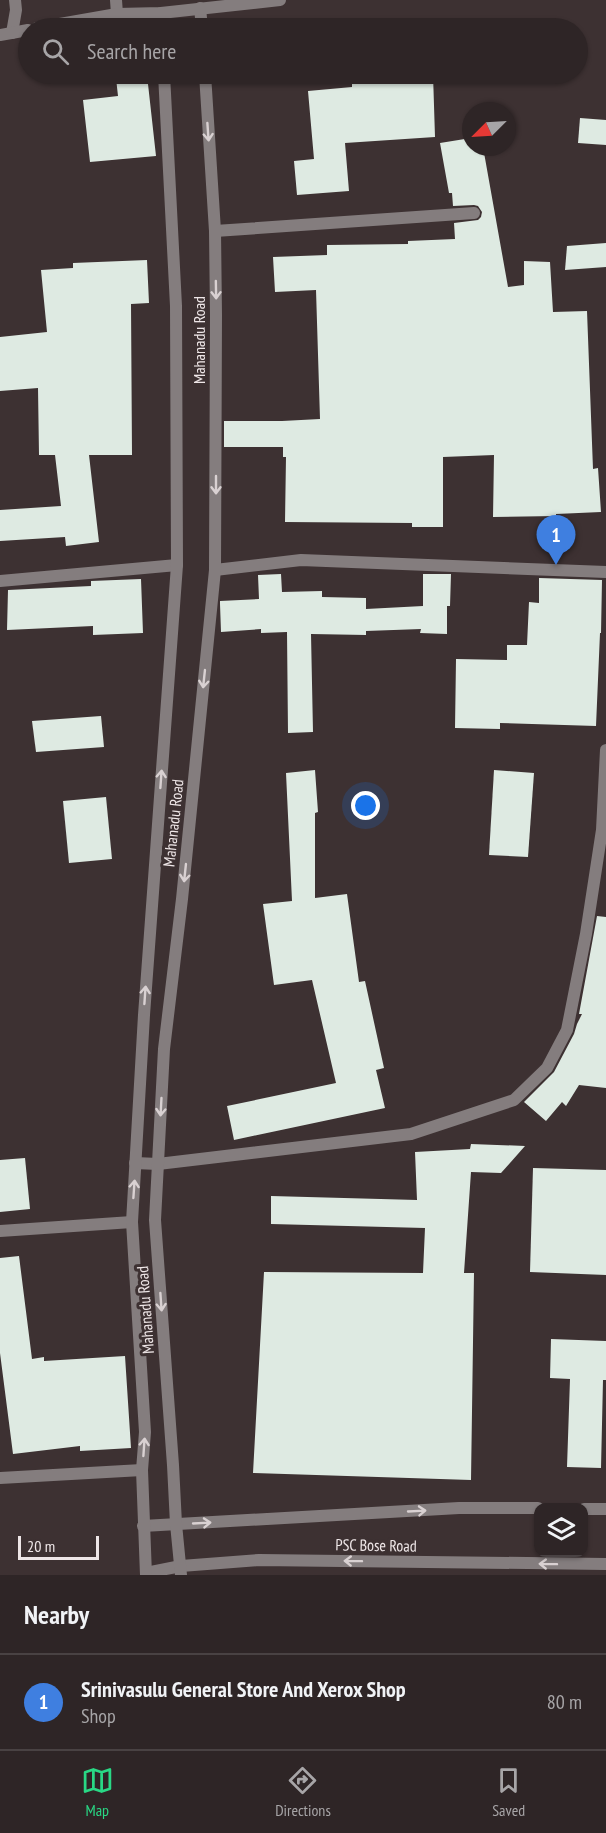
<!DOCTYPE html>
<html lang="en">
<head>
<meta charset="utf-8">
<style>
  :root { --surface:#2e2526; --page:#3a3132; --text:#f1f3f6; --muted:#a7a5a7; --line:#494243; --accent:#29d885 }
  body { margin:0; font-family:"PT Sans Narrow",sans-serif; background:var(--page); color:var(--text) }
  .controls { position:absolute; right:18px; bottom:18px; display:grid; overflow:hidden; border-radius:12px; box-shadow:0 2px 4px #0004 }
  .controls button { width:54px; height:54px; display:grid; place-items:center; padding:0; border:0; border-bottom:2px solid var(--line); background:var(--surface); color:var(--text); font:30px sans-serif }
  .compass { position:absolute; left:462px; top:102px; width:54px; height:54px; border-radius:50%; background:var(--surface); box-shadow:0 2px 4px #0004; rotate:246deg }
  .scale { position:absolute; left:18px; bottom:15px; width:81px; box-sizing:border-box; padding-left:6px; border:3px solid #eee6e7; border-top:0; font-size:16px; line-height:21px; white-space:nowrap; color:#eee6e7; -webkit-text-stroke:4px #3d3132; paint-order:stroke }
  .you { position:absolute; left:366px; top:806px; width:21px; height:21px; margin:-15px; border:4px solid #fff; border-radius:50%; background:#1a73e8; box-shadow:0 0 0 9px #1a73e833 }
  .badge { display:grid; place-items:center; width:39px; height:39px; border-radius:50%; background:var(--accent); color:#fff; font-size:20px; font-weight:700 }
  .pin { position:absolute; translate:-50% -50px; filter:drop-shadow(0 2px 3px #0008) }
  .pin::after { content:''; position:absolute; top:32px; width:21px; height:18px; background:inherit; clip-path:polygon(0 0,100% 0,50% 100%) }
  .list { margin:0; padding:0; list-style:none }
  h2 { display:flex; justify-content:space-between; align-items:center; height:78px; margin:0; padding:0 24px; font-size:26px }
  h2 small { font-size:20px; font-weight:400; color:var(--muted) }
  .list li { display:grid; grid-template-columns:39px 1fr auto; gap:18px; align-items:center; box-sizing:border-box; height:96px; padding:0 24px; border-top:2px solid var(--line) }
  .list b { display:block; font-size:22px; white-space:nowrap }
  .list p { margin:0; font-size:20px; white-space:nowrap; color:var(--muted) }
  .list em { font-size:20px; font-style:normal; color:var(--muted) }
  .icon { flex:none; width:33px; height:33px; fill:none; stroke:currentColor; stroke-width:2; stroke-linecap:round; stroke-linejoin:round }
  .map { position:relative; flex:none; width:606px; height:1575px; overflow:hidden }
  .search { position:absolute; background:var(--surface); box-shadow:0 2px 4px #0004; left:18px; right:18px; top:18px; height:66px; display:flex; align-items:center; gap:15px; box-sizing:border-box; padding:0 21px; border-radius:33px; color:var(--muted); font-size:22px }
  .sheet { height:174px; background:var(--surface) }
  nav { display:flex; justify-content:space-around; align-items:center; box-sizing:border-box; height:84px; border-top:2px solid var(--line); background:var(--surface); font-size:16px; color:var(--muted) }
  nav a { display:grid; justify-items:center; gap:3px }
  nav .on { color:var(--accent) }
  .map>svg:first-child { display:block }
  .building { fill:#deeae2 }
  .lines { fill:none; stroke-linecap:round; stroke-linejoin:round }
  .minor { stroke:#847d7e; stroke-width:12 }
  .tertiary { stroke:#847d7e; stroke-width:12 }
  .oneway { stroke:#d9d1d2 }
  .labels { text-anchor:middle; stroke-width:6; stroke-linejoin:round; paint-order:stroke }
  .street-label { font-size:16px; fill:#eee6e7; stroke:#3d3132 }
</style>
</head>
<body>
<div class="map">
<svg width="606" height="1575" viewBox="0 0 606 1575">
  <rect width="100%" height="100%" fill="#3d3132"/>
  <!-- building -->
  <g class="building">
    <polygon points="411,74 433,74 435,137 345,143 349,191 297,195 294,161 314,159 308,91 352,87 352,79 411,76"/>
    <polygon points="147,75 156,156 90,162 83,100 118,96 116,78"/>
    <polygon points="580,118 606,120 606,145 578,143"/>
    <polygon points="471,138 471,147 483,147 508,287 524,285 524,261 550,262 553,312 587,311 593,469 598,468 601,512 556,514 556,516 493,517 494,455 443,457 443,527 412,527 412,523 285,522 286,457 283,457 283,447 224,447 224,421 282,421 320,419 316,290 275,292 273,257 327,255 327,245 408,244 408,241 455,239 454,223 478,220 481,217 482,212 478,206 474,205 453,206 452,193 449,193 440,143"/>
    <polygon points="606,243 606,267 565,270 567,246"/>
    <polygon points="147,260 149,303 131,304 132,455 89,455 99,542 66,546 65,537 0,541 0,510 61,506 55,455 39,455 38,388 0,391 0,337 47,332 41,270 73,268 73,263"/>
    <polygon points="281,574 282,592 322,591 322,597 366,598 366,609 423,606 423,574 451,574 450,606 447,606 447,634 420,633 421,629 366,631 366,635 311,634 313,732 288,733 287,632 261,633 261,629 221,632 220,604 220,601 259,599 258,575"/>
    <polygon points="539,578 602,580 601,633 600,633 596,726 500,723 500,729 455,728 456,659 507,660 507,645 527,645 529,602 539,603"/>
    <polygon points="141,579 143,633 93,635 93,626 7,630 8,590 91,586 91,581"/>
    <polygon points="101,716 104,747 36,752 32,721"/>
    <polygon points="315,770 318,812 315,813 315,898 347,894 359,982 365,981 384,1068 376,1070 385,1108 234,1140 227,1106 336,1083 312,980 274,985 263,904 292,901 286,773"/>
    <polygon points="494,770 534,773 528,857 489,855"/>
    <polygon points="106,797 112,859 69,863 63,801"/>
    <polygon points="597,916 606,917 606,1088 579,1085 566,1106 562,1102 546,1121 524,1102 554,1072 574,1034 577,1024 582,1014 579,1014"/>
    <polygon points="471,1144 525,1146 501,1173 471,1172 464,1273 474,1273 471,1480 253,1473 264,1272 423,1273 425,1228 271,1224 271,1196 417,1200 415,1152 470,1149"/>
    <polygon points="25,1158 30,1209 0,1212 0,1160"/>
    <polygon points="533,1168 606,1170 606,1275 530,1272"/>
    <polygon points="19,1256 32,1359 44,1357 44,1361 125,1356 131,1448 80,1451 80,1446 13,1454 0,1353 0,1258"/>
    <polygon points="551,1339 606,1341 606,1380 603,1380 601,1468 567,1467 570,1379 550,1378"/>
  </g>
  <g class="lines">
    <!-- minor -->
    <g class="minor">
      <polyline points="116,0 117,14"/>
      <polyline points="12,33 16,10 15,0"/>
      <polyline points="215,231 474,213"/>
      <polyline points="215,570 301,560 606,572"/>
      <polyline points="0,581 177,565"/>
      <polyline points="135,1163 158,1164 411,1134 514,1100 547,1068 567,1030 586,934 602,830 606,750"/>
      <polyline points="0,1231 132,1222"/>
      <polyline points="0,1478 142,1470"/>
    </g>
    <!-- tertiary -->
    <g class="tertiary">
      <polyline points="200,8 202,28"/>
      <polyline points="161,13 162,28"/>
      <polyline points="37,28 117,14 161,13 280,0"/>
      <polyline points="0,35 28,30"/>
      <polyline points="584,1509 606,1509"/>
      <polyline points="143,1526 459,1508 538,1508"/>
      <polyline points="146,1573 181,1566 259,1560 606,1564"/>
      <polyline points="146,1575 142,1470 145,1432 132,1222 144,1015 177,565 176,306 164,74"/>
      <polyline points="181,1575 176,1524 173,1465 155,1220 164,1049 182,899 215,570 216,315 215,231 205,74"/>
    </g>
  </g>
  <!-- one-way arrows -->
  <defs><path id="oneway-shaft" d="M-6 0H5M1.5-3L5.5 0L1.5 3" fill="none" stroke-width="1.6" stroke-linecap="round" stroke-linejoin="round" transform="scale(1.5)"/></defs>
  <g class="oneway">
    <use href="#oneway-shaft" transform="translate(208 132) rotate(86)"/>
    <use href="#oneway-shaft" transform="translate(216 290) rotate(89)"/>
    <use href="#oneway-shaft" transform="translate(216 485) rotate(90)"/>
    <use href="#oneway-shaft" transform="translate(204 679) rotate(96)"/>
    <use href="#oneway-shaft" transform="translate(161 779) rotate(-86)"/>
    <use href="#oneway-shaft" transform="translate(185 873) rotate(96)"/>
    <use href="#oneway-shaft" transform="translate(145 995) rotate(-86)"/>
    <use href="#oneway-shaft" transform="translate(161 1107) rotate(93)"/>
    <use href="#oneway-shaft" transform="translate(134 1189) rotate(-86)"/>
    <use href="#oneway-shaft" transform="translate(161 1302) rotate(86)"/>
    <use href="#oneway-shaft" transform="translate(144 1447) rotate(-86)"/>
    <use href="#oneway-shaft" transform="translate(417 1511) rotate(-3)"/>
    <use href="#oneway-shaft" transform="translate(202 1523) rotate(-3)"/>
    <use href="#oneway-shaft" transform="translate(353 1561) rotate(-179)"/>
    <use href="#oneway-shaft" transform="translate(548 1564) rotate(-179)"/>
  </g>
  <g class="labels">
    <!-- street labels -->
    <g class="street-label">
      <text transform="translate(199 340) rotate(-90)" y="6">Mahanadu Road</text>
      <text transform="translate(173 823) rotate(-84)" y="6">Mahanadu Road</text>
      <text transform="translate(145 1310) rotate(-94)" y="6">Mahanadu Road</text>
      <text transform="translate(376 1545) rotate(1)" y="6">PSC Bose Road</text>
    </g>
  </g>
</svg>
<div class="controls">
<button><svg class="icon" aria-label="layers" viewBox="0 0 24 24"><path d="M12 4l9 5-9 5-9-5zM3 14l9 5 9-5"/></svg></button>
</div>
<svg class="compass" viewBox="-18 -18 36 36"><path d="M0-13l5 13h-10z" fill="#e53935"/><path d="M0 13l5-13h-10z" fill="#a7a5a7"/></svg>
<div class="scale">20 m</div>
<div class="you"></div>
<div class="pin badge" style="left:556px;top:565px;background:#3f7fe0">1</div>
<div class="search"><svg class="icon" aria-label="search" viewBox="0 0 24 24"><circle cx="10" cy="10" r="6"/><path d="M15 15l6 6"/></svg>Search here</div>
</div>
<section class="sheet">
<h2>Nearby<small></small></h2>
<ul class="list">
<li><span class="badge" style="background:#3f7fe0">1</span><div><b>Srinivasulu General Store And Xerox Shop</b><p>Shop</p></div><em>80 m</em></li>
</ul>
</section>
<nav>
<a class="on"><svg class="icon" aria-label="map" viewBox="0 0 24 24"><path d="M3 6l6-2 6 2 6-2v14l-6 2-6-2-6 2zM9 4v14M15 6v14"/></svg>Map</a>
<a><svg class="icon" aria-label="directions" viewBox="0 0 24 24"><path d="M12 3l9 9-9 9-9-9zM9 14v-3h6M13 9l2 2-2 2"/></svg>Directions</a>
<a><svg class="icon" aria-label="saved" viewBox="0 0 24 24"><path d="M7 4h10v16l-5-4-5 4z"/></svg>Saved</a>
</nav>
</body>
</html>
